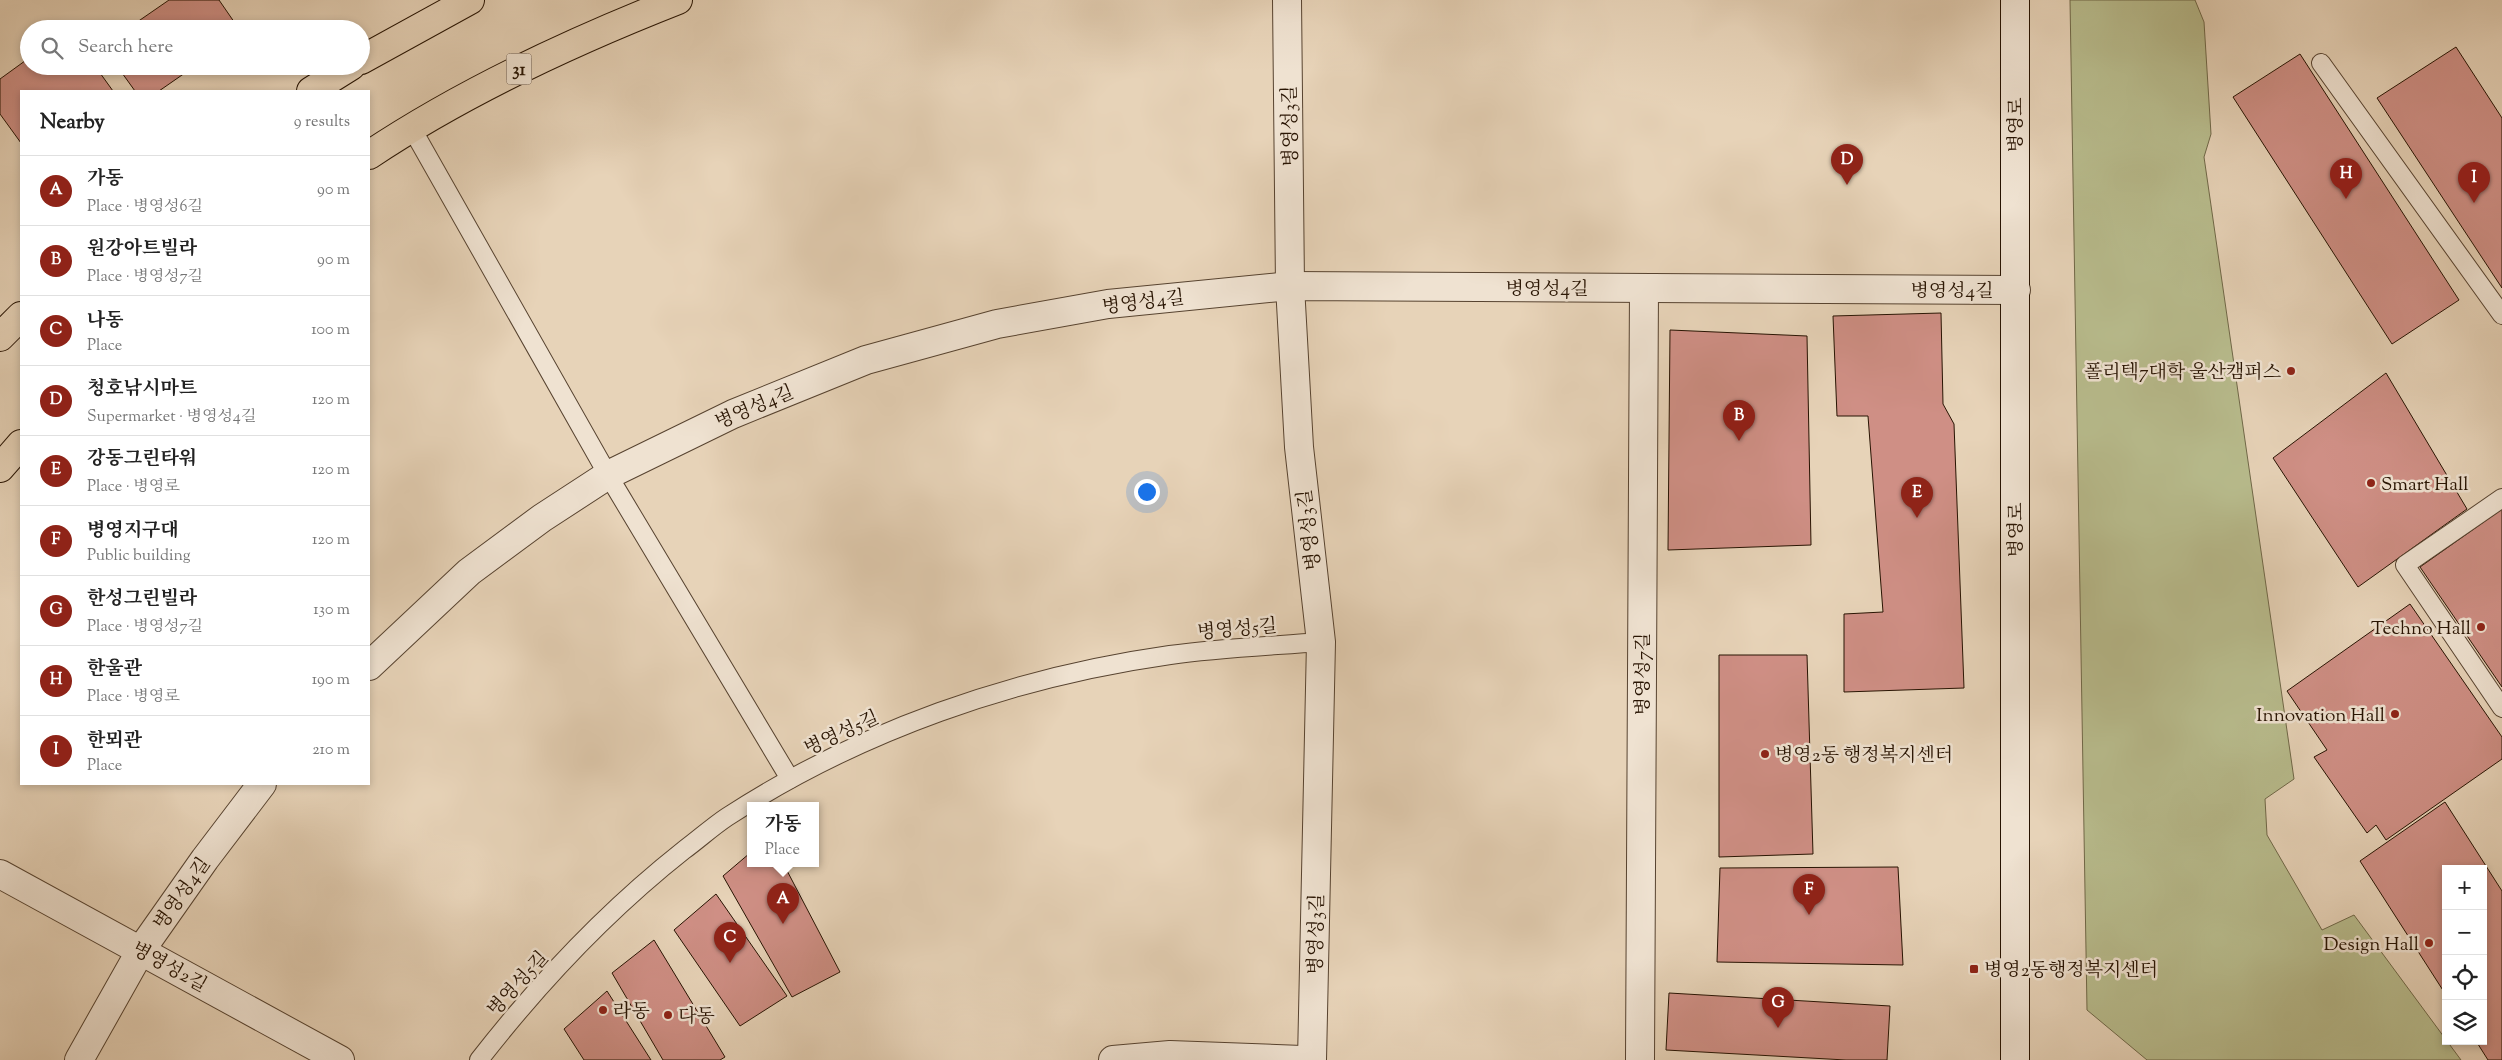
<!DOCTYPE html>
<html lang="en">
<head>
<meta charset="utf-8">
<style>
  :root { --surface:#fff; --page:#f6f6f6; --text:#222; --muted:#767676; --line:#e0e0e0; --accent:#8f2418 }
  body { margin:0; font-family:"Sorts Mill Goudy","Noto Serif KR",serif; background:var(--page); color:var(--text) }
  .controls { position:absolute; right:15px; bottom:15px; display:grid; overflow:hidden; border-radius:0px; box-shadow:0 2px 8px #0003 }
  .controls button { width:45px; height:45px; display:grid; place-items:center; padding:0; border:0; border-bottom:1px solid var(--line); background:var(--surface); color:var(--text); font:25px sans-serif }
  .you { position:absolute; left:1146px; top:491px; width:18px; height:18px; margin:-12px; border:4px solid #fff; border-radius:50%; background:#1a73e8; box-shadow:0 0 0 8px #1a73e833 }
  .badge { display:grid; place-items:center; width:32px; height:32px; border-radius:50%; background:var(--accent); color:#fff; font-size:16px; font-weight:700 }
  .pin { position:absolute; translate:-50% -41px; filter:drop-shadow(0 1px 2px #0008) }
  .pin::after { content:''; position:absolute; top:26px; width:18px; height:15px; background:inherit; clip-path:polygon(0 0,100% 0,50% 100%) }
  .popup { position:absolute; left:747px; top:802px; width:72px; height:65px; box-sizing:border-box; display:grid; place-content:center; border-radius:0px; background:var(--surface); filter:drop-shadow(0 1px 4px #0005); font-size:16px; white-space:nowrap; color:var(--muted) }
  .popup b { font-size:19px; color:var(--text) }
  .popup::after { content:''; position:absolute; left:50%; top:100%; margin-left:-10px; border:10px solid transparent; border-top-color:var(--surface) }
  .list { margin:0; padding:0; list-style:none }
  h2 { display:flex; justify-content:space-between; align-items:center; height:65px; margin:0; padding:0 20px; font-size:21px }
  h2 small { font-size:16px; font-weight:400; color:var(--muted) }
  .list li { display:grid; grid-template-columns:32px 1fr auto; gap:15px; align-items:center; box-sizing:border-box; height:70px; padding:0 20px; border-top:1px solid var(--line) }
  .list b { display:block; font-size:19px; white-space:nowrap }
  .list p { margin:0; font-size:16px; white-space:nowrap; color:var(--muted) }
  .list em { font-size:16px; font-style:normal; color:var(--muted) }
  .icon { flex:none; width:28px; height:28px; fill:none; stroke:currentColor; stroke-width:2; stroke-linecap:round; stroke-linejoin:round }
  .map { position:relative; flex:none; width:2502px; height:1060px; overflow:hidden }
  .search { position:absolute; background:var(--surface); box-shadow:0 2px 8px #0003; left:20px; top:20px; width:350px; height:55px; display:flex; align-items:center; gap:12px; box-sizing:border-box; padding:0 18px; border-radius:28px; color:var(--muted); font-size:19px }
  .panel { position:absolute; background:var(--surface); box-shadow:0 2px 8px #0003; left:20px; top:90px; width:350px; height:695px; border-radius:0px }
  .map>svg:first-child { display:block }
  .green { fill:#b8bc8d; stroke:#706848 }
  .building { fill:#cf8f85; stroke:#271302 }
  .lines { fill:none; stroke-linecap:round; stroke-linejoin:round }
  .lane-casing { stroke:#574330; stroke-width:20 }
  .street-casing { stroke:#574330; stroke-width:30 }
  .secondary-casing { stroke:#271302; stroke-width:30 }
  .primary-casing { stroke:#271302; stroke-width:30 }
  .lane { stroke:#efe2d1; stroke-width:18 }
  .street { stroke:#efe2d1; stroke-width:28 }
  .secondary { stroke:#efe2d1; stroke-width:28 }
  .primary { stroke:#e7d3b8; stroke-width:28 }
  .poi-dot { fill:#8f2418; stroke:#efe2d1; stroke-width:2 }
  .labels { text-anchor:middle; stroke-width:5; stroke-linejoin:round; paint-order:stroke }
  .shield { fill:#efe2d1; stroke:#635140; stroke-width:1 }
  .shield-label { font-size:18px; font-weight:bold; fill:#271302 }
  .street-label { font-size:19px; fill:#271302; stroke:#efe2d1 }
  .poi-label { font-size:19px; fill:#271302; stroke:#efe2d1; text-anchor:start }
</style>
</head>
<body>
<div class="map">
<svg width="2502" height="1060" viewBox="0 0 2502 1060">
  <rect width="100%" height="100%" fill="#e7d3b8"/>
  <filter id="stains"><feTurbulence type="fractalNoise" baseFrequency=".004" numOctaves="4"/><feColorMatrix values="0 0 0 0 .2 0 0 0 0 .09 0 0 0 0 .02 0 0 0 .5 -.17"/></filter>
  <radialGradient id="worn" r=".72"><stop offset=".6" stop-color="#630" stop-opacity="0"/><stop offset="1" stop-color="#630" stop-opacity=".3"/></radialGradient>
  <!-- green -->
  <polygon class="green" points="2070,0 2195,0 2204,22 2211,134 2204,157 2294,779 2265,799 2267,835 2322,930 2354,915 2461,1060 2147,1060 2087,1010"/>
  <!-- building -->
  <g class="building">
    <polygon points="169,0 219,0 239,29 127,29"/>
    <polygon points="2456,47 2502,118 2502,288 2377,98"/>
    <polygon points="2300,54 2459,300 2392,344 2233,97"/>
    <polygon points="29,58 29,66 95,66 113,91 21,91 21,143 0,114 0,79"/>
    <polygon points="117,66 195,66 159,91 135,91"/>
    <polygon points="1941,313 1943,404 1954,424 1964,688 1844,692 1844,614 1883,612 1868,416 1837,416 1833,316"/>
    <polygon points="1670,330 1807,336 1811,545 1668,550"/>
    <polygon points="2386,373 2467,509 2358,587 2273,458"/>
    <polygon points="2502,509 2502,687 2420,567"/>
    <polygon points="2410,604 2502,737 2502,759 2386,840 2376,825 2367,833 2314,757 2327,750 2287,691"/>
    <polygon points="1719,655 1807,655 1813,854 1719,857"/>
    <polygon points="2445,802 2502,891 2502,1060 2488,1060 2476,1041 2483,1041 2483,869 2446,869 2446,995 2360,861"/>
    <polygon points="750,853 750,863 783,863 840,972 792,997 723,876"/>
    <polygon points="1898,867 1903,965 1717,962 1720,868"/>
    <polygon points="716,894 787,996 740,1026 674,930"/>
    <polygon points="654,940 725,1057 720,1060 663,1060 612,973"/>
    <polygon points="607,991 651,1060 584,1060 564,1029"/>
    <polygon points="1669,993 1890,1006 1887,1060 1846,1060 1666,1050"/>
  </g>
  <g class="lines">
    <defs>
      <g id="lane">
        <polyline points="2321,63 2502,315"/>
        <polyline points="411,127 608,475 790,779"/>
        <polyline points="2502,498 2405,565 2502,708"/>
        <path d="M479,1060c60,-77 129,-150 205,-210 15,-11 28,-23 43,-33 132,-86 287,-140 443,-162 50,-7 101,-9 151,-13"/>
      </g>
      <g id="street">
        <polyline points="1287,0 1290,286 1299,447 1321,642 1312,1060"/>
        <polyline points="369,666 469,572 542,518 608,475 733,414 866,360 997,324 1108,304 1290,286 2016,290"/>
        <polyline points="0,874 340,1060"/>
        <polyline points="79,1060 141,950 205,859 262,784"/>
        <polyline points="1113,1060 1170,1055 1302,1060"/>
        <polyline points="1640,1060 1644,288"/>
      </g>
      <polyline id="secondary" points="2015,0 2015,1060"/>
      <g id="primary">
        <polyline points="361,60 470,0"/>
        <polyline points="311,91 351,66"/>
        <path d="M369,155c96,-64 202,-113 309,-155"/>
        <polyline points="0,337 21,316"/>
        <polyline points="0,468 21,444"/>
      </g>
    </defs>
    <!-- lane casing -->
    <use href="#lane" class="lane-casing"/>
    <!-- street casing -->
    <use href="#street" class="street-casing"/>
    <!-- secondary casing -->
    <use href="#secondary" class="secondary-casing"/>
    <!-- primary casing -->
    <use href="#primary" class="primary-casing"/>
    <!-- lane -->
    <use href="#lane" class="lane"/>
    <!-- street -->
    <use href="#street" class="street"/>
    <!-- secondary -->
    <use href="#secondary" class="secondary"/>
    <!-- primary -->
    <use href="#primary" class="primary"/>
  </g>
  <!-- markers -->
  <g class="poi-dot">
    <circle cx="2291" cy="371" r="5"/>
    <circle cx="2371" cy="483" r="5"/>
    <circle cx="2481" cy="627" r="5"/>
    <circle cx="2395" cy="714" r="5"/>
    <circle cx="1765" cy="754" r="5"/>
    <circle cx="2429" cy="943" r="5"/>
    <rect x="1969" y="964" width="10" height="10" rx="2.5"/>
    <circle cx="603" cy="1010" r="5"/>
    <circle cx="668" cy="1015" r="5"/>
  </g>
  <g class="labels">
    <!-- shield labels -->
    <rect class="shield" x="506.5" y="53.5" width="25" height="31" rx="4"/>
    <g class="shield-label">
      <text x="519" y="75">31</text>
    </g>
    <!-- street labels -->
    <g class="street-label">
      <text transform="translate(2015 125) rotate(-90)" y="7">병영로</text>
      <text transform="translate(1289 126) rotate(-91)" y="7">병영성3길</text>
      <text x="1547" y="295">병영성4길</text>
      <text x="1952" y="297">병영성4길</text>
      <text transform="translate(1143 301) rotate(-7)" y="7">병영성4길</text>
      <text transform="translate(754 406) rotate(-23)" y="7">병영성4길</text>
      <text transform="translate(1308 530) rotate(-97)" y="7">병영성3길</text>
      <text transform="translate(2015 530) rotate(-90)" y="7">병영로</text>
      <text transform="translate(1237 628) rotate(-5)" y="7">병영성5길</text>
      <text transform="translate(1642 674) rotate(-90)" y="7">병영성7길</text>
      <text transform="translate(841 732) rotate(-25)" y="7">병영성5길</text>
      <text transform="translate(181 893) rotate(-55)" y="7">병영성4길</text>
      <text transform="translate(1315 934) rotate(-89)" y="7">병영성3길</text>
      <text transform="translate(170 966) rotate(29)" y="7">병영성2길</text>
      <text transform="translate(517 983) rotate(-48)" y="7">병영성5길</text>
    </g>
    <!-- poi labels -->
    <g class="poi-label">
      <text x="2281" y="378" text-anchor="end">폴리텍7대학 울산캠퍼스</text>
      <text x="2381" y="490">Smart Hall</text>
      <text x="2471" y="634" text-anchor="end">Techno Hall</text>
      <text x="2385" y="721" text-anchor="end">Innovation Hall</text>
      <text x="1775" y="761">병영2동 행정복지센터</text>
      <text x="2419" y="950" text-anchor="end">Design Hall</text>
      <text x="1984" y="976">병영2동행정복지센터</text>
      <text x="613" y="1017">라동</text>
      <text x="678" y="1022">다동</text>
    </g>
  </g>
  <rect width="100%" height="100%" filter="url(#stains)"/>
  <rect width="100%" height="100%" fill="url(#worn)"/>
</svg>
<div class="controls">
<button>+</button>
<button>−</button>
<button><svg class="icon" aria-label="locate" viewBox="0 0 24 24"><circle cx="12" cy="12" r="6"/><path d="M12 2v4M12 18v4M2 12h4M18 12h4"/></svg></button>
<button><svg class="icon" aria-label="layers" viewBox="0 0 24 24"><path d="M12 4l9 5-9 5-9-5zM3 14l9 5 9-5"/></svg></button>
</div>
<div class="you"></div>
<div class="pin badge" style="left:783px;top:924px">A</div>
<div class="popup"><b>가동</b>Place</div>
<div class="pin badge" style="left:1739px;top:441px">B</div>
<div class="pin badge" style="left:730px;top:963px">C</div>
<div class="pin badge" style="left:1847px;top:185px">D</div>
<div class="pin badge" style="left:1917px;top:518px">E</div>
<div class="pin badge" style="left:1809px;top:915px">F</div>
<div class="pin badge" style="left:1778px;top:1028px">G</div>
<div class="pin badge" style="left:2346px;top:199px">H</div>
<div class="pin badge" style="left:2474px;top:203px">I</div>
<div class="search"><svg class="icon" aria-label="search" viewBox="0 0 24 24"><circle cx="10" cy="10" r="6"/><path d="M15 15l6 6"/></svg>Search here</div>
<section class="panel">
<h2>Nearby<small>9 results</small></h2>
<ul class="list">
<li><span class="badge">A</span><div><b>가동</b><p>Place · 병영성6길</p></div><em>90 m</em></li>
<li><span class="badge">B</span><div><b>원강아트빌라</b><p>Place · 병영성7길</p></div><em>90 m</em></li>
<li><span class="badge">C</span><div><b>나동</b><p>Place</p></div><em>100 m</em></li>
<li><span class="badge">D</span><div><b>청호낚시마트</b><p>Supermarket · 병영성4길</p></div><em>120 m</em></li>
<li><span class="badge">E</span><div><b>강동그린타워</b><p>Place · 병영로</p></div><em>120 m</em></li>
<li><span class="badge">F</span><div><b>병영지구대</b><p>Public building</p></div><em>120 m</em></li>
<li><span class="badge">G</span><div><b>한성그린빌라</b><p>Place · 병영성7길</p></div><em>130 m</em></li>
<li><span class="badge">H</span><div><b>한울관</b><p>Place · 병영로</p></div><em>190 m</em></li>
<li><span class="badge">I</span><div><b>한뫼관</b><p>Place</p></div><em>210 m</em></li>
</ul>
</section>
</div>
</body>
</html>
